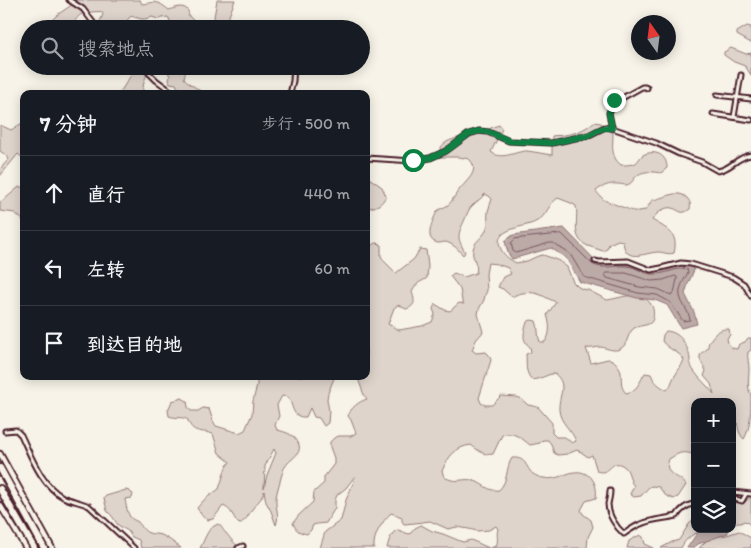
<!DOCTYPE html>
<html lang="zh">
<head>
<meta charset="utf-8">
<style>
  :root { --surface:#171b24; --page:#242831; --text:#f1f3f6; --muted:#9ea1a6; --line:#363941 }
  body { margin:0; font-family:Itim,"LXGW WenKai TC",sans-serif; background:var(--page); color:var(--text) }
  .controls { position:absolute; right:15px; bottom:15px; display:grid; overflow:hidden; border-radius:10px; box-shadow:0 2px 12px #0003 }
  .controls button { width:45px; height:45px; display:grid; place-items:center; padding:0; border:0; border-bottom:1px solid var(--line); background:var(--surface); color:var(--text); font:25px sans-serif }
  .compass { position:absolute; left:631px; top:15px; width:45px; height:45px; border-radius:50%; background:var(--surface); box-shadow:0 2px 12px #0003; rotate:346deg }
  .stop { position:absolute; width:15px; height:15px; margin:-11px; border:4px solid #0b8043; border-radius:50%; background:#fff }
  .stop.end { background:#0b8043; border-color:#fff; box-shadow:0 1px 5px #0008 }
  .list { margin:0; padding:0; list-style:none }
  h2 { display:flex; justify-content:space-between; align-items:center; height:65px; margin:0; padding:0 20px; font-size:21px }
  h2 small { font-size:16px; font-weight:400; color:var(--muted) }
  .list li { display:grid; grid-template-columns:32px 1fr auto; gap:15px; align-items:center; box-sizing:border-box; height:75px; padding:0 20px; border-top:1px solid var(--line) }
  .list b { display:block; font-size:19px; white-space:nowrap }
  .list em { font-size:16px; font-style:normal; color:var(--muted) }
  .icon { flex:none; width:28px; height:28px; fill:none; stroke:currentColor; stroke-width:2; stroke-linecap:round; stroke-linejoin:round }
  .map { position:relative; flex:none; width:751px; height:548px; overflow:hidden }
  .search { position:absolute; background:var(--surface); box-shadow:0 2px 12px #0003; left:20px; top:20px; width:350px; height:55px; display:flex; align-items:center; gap:12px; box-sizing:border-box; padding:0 18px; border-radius:28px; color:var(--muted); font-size:19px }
  .panel { position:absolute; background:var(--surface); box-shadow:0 2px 12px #0003; left:20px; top:90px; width:350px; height:290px; border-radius:10px }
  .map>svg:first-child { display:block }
  .green { fill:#ded4cc; stroke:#947a7c; fill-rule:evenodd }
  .water { fill:#bcaaa7; stroke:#8e7275 }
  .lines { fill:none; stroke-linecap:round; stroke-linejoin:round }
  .shore { stroke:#78575d; stroke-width:1 }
  .street-casing { stroke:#4a1f2b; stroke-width:7 }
  .secondary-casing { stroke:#4a1f2b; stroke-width:8 }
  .highway-casing { stroke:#4a1f2b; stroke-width:10 }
  .street { stroke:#f7f3e8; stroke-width:3 }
  .secondary { stroke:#f7f3e8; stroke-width:4.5 }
  .highway { stroke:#f7f3e8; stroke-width:6 }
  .route { stroke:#0b8043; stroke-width:6 }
</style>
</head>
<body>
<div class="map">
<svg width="751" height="548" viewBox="0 0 751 548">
  <rect width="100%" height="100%" fill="#f7f3e8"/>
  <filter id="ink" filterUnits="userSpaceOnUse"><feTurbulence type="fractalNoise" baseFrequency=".02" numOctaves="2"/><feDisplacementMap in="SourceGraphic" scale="10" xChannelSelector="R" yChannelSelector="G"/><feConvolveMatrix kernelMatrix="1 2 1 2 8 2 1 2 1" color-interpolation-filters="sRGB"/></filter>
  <g filter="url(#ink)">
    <!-- green -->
    <g class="green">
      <path d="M75,0h65l2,4c15,-2 14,-4 27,6 6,-2 15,-6 19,1 1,2 0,3 1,5 4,6 7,3 10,13h-10l-1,-8 -9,2 -6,6h-9l4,-3 2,-4 -1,-4 -2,-1 -9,2 -6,-2 -7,2h-4l-10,-3 -12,13h-10l-1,-2 -3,2h-9c2,-6 7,-11 7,-17 -3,-1 -17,0 -21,2 -9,5 -3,9 -18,10l-3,5h-20l3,-4 7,-4 6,-6 19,-13z"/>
      <polygon points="217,0 235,0 229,16 227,29 218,29 214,17"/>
      <polygon points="747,26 751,27 751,43 737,35 737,32"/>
      <polygon points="731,48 746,54 751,53 751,75 745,66 734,62 724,55 724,52"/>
      <path d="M138,66h16c-7,6 -12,17 -11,26l5,2h-29l14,-22 4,-1z"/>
      <path d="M165,66h22l-3,12c6,8 14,9 19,16h-22l-5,-10 -6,-1 -1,-3 1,-4z"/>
      <polygon points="24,122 24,159 18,154 0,176 0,169 9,159 7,156 0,151 0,125 11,130"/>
      <path d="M594,122l7,1 12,10c0,13 -3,23 8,32 3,0 8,0 12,-1 6,-1 6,-8 12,-10 11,-4 22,1 22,14l-6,5c-6,-1 -17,-3 -23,2 -5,3 -5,9 -12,10 -2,0 -5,-1 -8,-1 -7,-1 -16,2 -22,7 2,3 5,6 8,9 2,1 28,11 30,11 4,1 8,-1 12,-1l6,-10c11,-1 25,-12 35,-2 3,3 4,6 3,11 -9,7 -10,1 -18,-1 -8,-2 -16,6 -20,12 15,9 27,13 22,33 -6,2 -10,-1 -16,-1 -15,1 -33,12 -35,-11l-5,-1 -9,4 -2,5 -4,2c-5,-2 -10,-3 -15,-5 -18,-8 -9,-25 -12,-40l-5,-3 -13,-5c-10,6 -11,18 -21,23 -10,7 -44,6 -37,26 3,8 9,12 16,16l11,-2 11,-5 5,-1 6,2 10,4 8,6 6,15 4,4 5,3 6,1 19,10c15,-2 35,-12 45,6 2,4 2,11 0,15 -3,6 -15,3 -20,9 -5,5 -4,15 -12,19 -6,3 -13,-1 -19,-2 -5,0 -9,2 -15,1l5,15 17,-4 5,1c4,4 8,8 8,14 1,8 -1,13 5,19 11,-1 14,-12 19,-20l6,1c3,8 8,12 16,16 4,-4 4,-7 6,-11 4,-7 8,-12 11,-19 -5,-9 -16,-10 -22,-19l1,-6 3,-4c14,1 22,14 24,28 0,5 -2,2 1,7 5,10 16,19 23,28l-3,-10 -7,-8 2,-5c-2,-5 -7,-10 -6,-15 2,-6 2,-2 6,-6 2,-2 2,-5 3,-8 5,-8 10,-14 20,-13l1,6 -3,3 1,5 4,5 5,1 2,-5 6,-2 3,-4h3v12l-3,2c-1,6 1,11 1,17 0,8 -2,16 1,24l1,1c0,14 0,34 -7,45 -6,-5 -7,-15 -7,-23l-3,-4 -2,2v-12h-37v50l-2,2c-12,-3 -14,-1 -24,5 -6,18 9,14 17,26l-8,12 -5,2 -8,-4 -6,-8 -6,-1 -4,1 -8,9 -7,1 -4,-3 4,-8c-6,-7 -3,-16 -12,-21 -11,-6 -12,11 -25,6l-5,-16 -4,2 -7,-5 -4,-2 -10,4 -9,1 -4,-2 -3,-9 -3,-4h-5l-3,3 -10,2c-9,-7 -16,-14 -28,-10l-9,19c-9,2 -15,-4 -22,-9 -16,2 -23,12 -29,26l2,6c13,7 17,1 28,3 11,3 16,12 27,10 10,-10 6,-21 13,-32 15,-1 13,9 21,16 3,2 8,4 11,4 15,4 28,-12 42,-4 4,3 4,1 6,5 4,5 5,12 4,19l-10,3 -5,9 2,4 8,6 2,7 -5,10 -1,11h-97l6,-2c3,-6 0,-11 2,-17l-2,-3 -7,4 -12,1 -8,-2 -12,-2 -9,2 -18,-8 -15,2 -11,1 -2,-3v-4l-11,-4c-9,9 -18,22 -17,35h-54l5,-16 16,-12 5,-20 8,-19 1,-5 -9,12 -9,7 -2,5v8l-9,15 -9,1 -4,1 -2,5 -4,4c-8,-2 -11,-3 -14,-11l6,-8 14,-13 1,-10 10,-9v-6l10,-13v-6l-4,-11v-5l4,-4 5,-2h12l5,-3 -5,-13 -3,-4c2,-8 12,-15 19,-17l-3,-4 -7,-19h9v-128l10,-5 5,1v12l3,5 12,12 18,-14 6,-10 6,1 2,16 -1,12c-9,6 -9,3 -15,14 3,9 4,14 -6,17l-8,-4 -4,3 -6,16 11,6 23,-4 10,-4 3,-8 -2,-5 2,-5 10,6 5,1 9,-8 5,1 -2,-3 -2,-12 -10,-13 4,-3 10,4 12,-4c3,-9 -5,-15 -3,-23 1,-9 10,-12 13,-20 3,-6 1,-13 2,-19 1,-4 3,-8 4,-12l-3,-3 -4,-2c-4,5 -8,7 -12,11 -4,3 -6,9 -8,14 -7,16 -9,17 0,33l-2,3c-4,-5 -10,-11 -17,-13 -3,0 -4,1 -8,1 -16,-3 -4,-24 -1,-32 3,-2 8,-4 11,-6 5,-4 7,-11 12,-16 7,-9 21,-19 9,-30l-10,-2h-20c-2,-20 25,-19 38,-23 8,-2 14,-7 22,-9l3,4 -2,4 -9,19c11,9 24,-1 36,-1 9,1 17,3 25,4v-19c4,-1 8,0 12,-1 13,-2 20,-5 30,-13zM488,263l9,1 11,4 3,6 -8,3 -5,10 5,2 9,8c7,-5 20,-6 29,-2 5,2 9,5 15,7l-9,13c3,9 4,19 -2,27h-5c-3,-7 -1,-14 -4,-21l-5,-1 -4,2c-3,10 -6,18 3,25l1,5 -5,2c1,10 -2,17 6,26 8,-1 15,-5 22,-7 15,12 4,22 5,37 1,13 13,20 17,31l-4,2 -7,-6h-9l-4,-4v-10l-14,-16 -10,-2 -8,-7 -4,-1 -15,-1 -9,9h-7l-4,-2 -2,-5 12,-38 -2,-5 -3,-3 -10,1 -4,-3 4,-10 7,-8 -5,-18 1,-5 5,-9 1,-5 2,-4 -1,-17z"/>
      <path d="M366,176l16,11 4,9c-5,10 -9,10 -20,13z"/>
      <polygon points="19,187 24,187 24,225 23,220 15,213 0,211 0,202 5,199"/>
      <path d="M246,376h89l-7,17 -1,6 2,12 -1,12 -4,3 -5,-8 -5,-1 -4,-9 -4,9c-15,1 -12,-11 -18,-20l-6,-1 -5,9 2,11 -4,9 2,5c9,2 19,5 22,15 3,10 -10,14 -14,22 -2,2 -2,5 -3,7 -2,8 -5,16 -6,24 -1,9 4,17 0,27l-5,-14 -5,-9 -2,-11c-3,10 -6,10 -11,17 -5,7 -6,12 -14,16 -6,-6 -7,-15 -16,-18l-10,13 -5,1 -5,-3 -6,-9 8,-9 14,-10 7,-22 4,-5 -11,-9 -6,-19c-12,-4 -21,0 -25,-14 -6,-4 -11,-1 -19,-4l-1,-6 4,-9 10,-3 5,3 1,6 3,4h7l5,-3 6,1 4,12 3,5 23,7 6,-3 7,-16 1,-13 4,-16v-5l-5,-1zM274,449l2,4 -9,22 -3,13 1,-22z"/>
      <path d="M126,490l3,1 4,3 -1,4 -7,1c1,6 2,14 6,19 2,2 4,2 7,4 4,4 5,9 11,11 5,2 11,0 16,4 6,3 10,7 16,11h-40l-2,-8 -7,-3 -4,-6 -10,-6 -6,-9 -5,-5 -3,-13 2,-2z"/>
      <polygon points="751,497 751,526 747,522 744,521 741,523 732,523 732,503 745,502"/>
      <path d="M695,519v10h9c-10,5 -18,8 -23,19h-20l11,-6 7,-2 10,-16z"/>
      <path d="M218,524c5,3 4,6 8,9 5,6 8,11 15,15h-41c6,-10 6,-19 18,-24z"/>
      <path d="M421,525l11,6 11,3 17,7 3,1 8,-2 18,8h-102c1,-5 5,-18 11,-18 3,0 8,4 12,4l5,-6z"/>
      <polygon points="739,531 751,538 751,548 699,548 709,538 727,535"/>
      <polygon points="640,535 643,537 645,544 654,548 627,548 629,541"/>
    </g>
    <!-- water -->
    <g class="water">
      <polygon points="564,228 595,260 628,261 651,269 672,265 691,264 694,270 688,284 685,294 694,312 697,324 681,328 667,305 655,300 637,298 580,282 566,258 551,248 512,259 508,253 505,241 513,235"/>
      <polygon points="704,529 728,529 728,533 698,544 694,548 687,548 698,532"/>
    </g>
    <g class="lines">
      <!-- shore -->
      <g class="shore">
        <path d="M562,234l30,30c10,6 23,1 35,2 9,1 17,8 26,8 12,1 22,-7 34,-5l1,3c-3,7 -10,16 -8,24 2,9 9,15 10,24l-7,1 -13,-19 -13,-7 -19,-2 -54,-16 -14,-23 -17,-11h-4l-33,10 -3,-2 -2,-8 4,-4z"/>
        <polygon points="606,273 626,273 651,281 663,280 675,276 677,277 677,279 674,293 671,295 658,289 639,287 607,278 605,275"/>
      </g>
      <defs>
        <g id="street">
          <polyline points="69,0 83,9 98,29"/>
          <polyline points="142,66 156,80 175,94"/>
          <polyline points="290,94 293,81 294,66"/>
          <polyline points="717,95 751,99"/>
          <polyline points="713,114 751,120"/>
          <polyline points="734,117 741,75"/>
          <polyline points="612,128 609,113 614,100 624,97 642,87 645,87 647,88"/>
          <path d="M366,158l47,3 17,-3 16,-7 23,-17 10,-3 9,1 21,9 43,2 37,-8 16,-8 7,1 44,15 23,11 23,8 16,9c15,-3 18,-14 33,-16"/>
          <polyline points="595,261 599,262 628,261 651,270 661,268 681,263 691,264 733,277 744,284 751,296"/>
          <path d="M5,431l11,-1 5,5c10,21 20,50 42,62 8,4 18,5 26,9l45,42"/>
          <path d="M610,491c0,5 -1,8 -2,13 0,11 8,23 16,30 20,-15 29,-13 53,-18 3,-6 11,-12 18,-12"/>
          <polyline points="732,492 751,494"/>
          <polyline points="732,498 742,501 746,494"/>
          <polyline points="238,548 243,546"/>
        </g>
        <g id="secondary">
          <polyline points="0,454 52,548"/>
          <polyline points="0,505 26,548"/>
        </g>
        <g id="highway">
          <polyline points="0,468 44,548"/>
          <polyline points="0,489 34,548"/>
        </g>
      </defs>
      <!-- street casing -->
      <use href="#street" class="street-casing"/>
      <!-- secondary casing -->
      <use href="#secondary" class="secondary-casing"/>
      <!-- highway casing -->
      <use href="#highway" class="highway-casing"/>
      <!-- street -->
      <use href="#street" class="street"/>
      <!-- secondary -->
      <use href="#secondary" class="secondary"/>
      <!-- highway -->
      <use href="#highway" class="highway"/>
    </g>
  </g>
  <g class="lines" filter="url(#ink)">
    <!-- route -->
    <polyline class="route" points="413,160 430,158 446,151 469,134 479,131 488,132 510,141 552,143 589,135 598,130 604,128 612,128 609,113 614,100"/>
  </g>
</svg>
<div class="controls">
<button>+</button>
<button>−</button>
<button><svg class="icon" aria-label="layers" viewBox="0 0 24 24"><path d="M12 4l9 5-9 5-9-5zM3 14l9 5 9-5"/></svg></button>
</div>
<svg class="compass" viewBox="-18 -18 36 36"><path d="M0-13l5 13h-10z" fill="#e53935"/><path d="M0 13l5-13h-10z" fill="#9ea1a6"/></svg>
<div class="stop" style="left:413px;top:160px"></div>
<div class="stop end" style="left:614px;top:100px"></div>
<div class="search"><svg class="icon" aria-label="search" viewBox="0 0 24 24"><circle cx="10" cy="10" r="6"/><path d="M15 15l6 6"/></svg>搜索地点</div>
<section class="panel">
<h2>7 分钟<small>步行 · 500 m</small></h2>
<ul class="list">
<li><svg class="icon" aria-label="ahead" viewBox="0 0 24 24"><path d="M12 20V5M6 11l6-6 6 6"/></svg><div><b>直行</b></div><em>440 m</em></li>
<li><svg class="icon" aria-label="left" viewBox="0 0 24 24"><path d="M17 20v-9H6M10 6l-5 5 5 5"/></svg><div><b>左转</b></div><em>60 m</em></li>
<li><svg class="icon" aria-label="arrive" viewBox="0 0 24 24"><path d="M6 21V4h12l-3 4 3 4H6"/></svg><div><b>到达目的地</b></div></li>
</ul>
</section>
</div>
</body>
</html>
